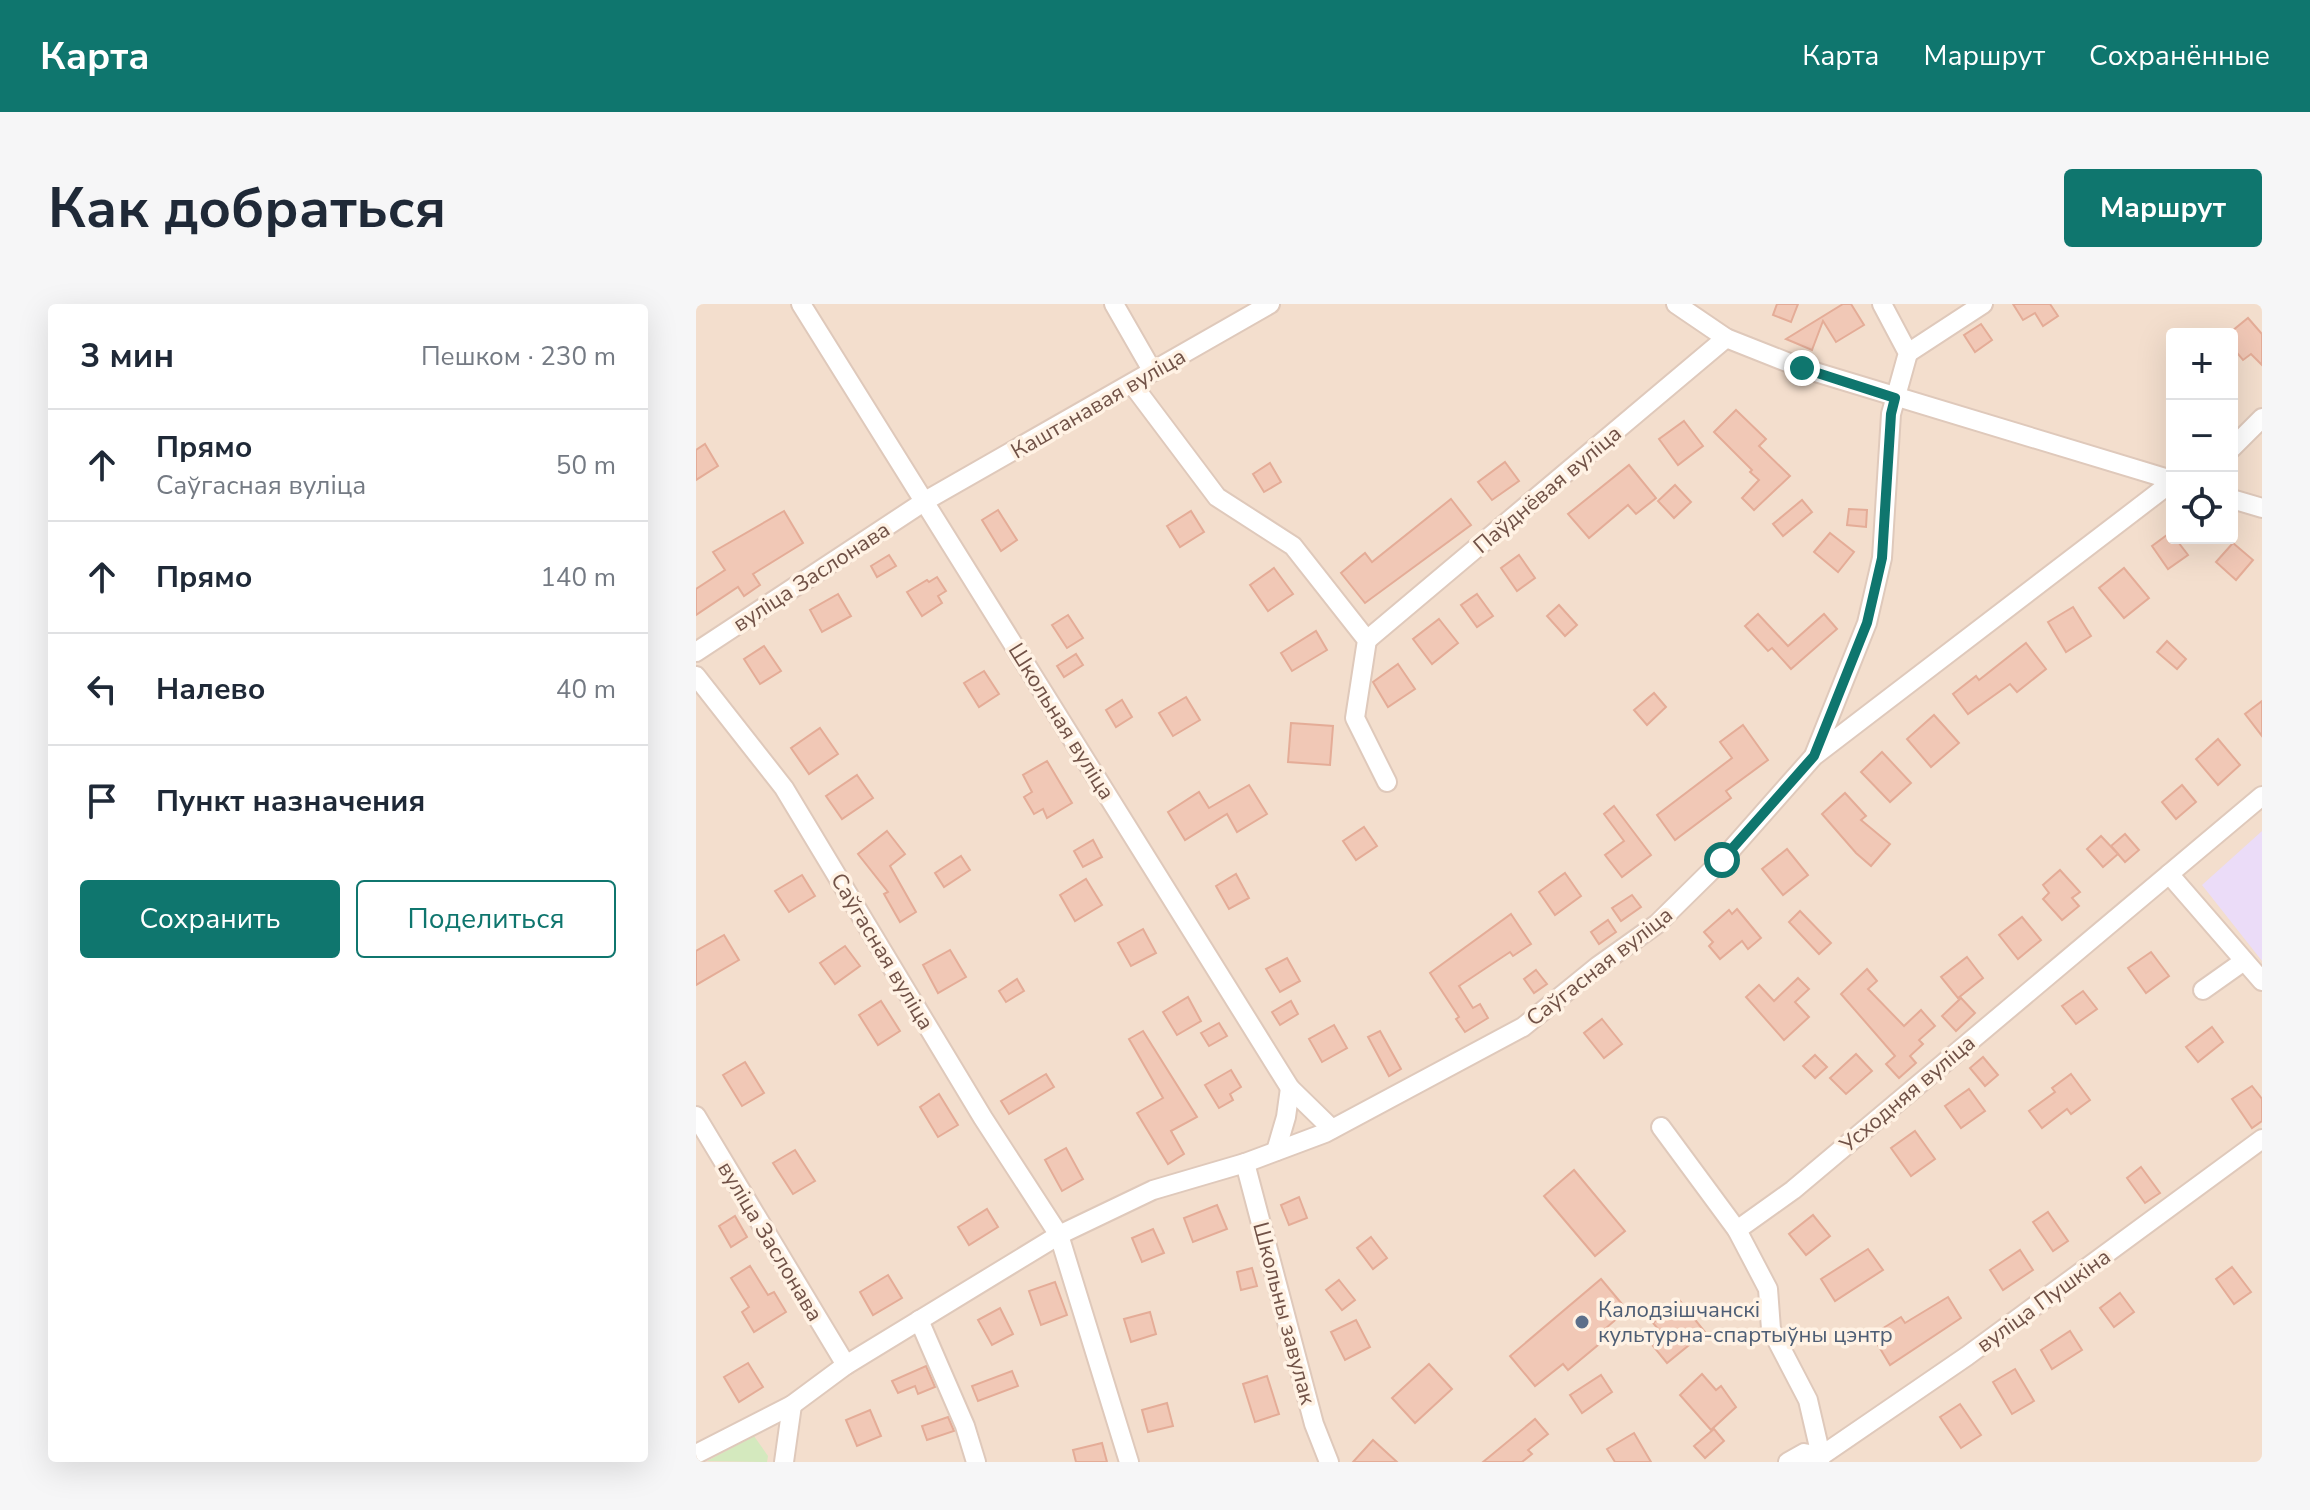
<!DOCTYPE html>
<html lang="ru">
<head>
<meta charset="utf-8">
<style>
  :root { --surface:#fff; --page:#f6f6f7; --text:#1f2937; --muted:#747a83; --line:#e0e1e3; --accent:#0f766e }
  body { margin:0; font-family:"Nunito Sans",sans-serif; background:var(--page); color:var(--text) }
  .controls { position:absolute; right:24px; top:24px; display:grid; overflow:hidden; border-radius:8px; box-shadow:0 8px 32px #0002 }
  .controls button { width:72px; height:72px; display:grid; place-items:center; padding:0; border:0; border-bottom:2px solid var(--line); background:var(--surface); color:var(--text); font:40px sans-serif }
  .stop { position:absolute; width:24px; height:24px; margin:-18px; border:6px solid #0f766e; border-radius:50%; background:#fff }
  .stop.end { background:#0f766e; border-color:#fff; box-shadow:0 2px 8px #0008 }
  .list { margin:0; padding:0; list-style:none }
  h2 { display:flex; justify-content:space-between; align-items:center; height:104px; margin:0; padding:0 32px; font-size:34px }
  h2 small { font-size:26px; font-weight:400; color:var(--muted) }
  .list li { display:grid; grid-template-columns:52px 1fr auto; gap:24px; align-items:center; box-sizing:border-box; height:112px; padding:0 32px; border-top:2px solid var(--line) }
  .list b { display:block; font-size:30px; white-space:nowrap }
  .list p { margin:0; font-size:26px; white-space:nowrap; color:var(--muted) }
  .list em { font-size:26px; font-style:normal; color:var(--muted) }
  .actions { display:flex; gap:16px; padding:24px 32px }
  .actions a { flex:1; padding:18px 0; border:2px solid var(--accent); border-radius:8px; text-align:center; font-size:28px; color:var(--accent) }
  .actions .main { background:var(--accent); color:#fff }
  .icon { flex:none; width:44px; height:44px; fill:none; stroke:currentColor; stroke-width:2; stroke-linecap:round; stroke-linejoin:round }
  .map { position:relative; flex:none; width:1566px; height:1158px; overflow:hidden; border-radius:8px }
  header { display:flex; align-items:center; gap:48px; box-sizing:border-box; height:112px; padding:0 40px; background:var(--accent); color:#fff }
  header strong { font-size:38px }
  nav { display:flex; gap:44px; margin-inline-start:auto; font-size:28px }
  .intro { display:flex; align-items:center; justify-content:space-between; box-sizing:border-box; height:192px; padding:0 48px }
  h1 { margin:0; font-size:56px }
  .button { padding:20px 36px; border-radius:8px; background:var(--accent); color:#fff; font-size:28px; font-weight:700 }
  main { display:flex; gap:48px; padding:0 48px }
  aside { flex:1; background:var(--surface); border-radius:8px; box-shadow:0 8px 32px #0002 }
  .map>svg:first-child { display:block }
  .residential { fill:#f3decd; fill-rule:evenodd }
  .education { fill:#ebdcf8 }
  .green { fill:#d4e9be }
  .building { fill:#f1c8b6; stroke:#e4ac97; stroke-width:2 }
  .lines { fill:none; stroke-linecap:round; stroke-linejoin:round }
  .minor-casing { stroke:#dfc9bb; stroke-width:22 }
  .minor { stroke:#fff; stroke-width:18 }
  .route { stroke:#0f766e; stroke-width:10 }
  .service-dot { fill:#5c6f8a; stroke:#fff2e4; stroke-width:3 }
  .labels { text-anchor:middle; stroke-width:7; stroke-linejoin:round; paint-order:stroke }
  .street-label { font-size:22px; fill:#715247; stroke:#fff2e4 }
  .service-label { font-size:22px; fill:#4e5e75; stroke:#fff2e4; text-anchor:start }
</style>
</head>
<body>
<header>
<strong>Карта</strong>
<nav><a>Карта</a><a>Маршрут</a><a>Сохранённые</a></nav>
</header>
<div class="intro"><h1>Как добраться</h1><a class="button">Маршрут</a></div>
<main>
<aside>
<h2>3 мин<small>Пешком · 230 m</small></h2>
<ul class="list">
<li><svg class="icon" aria-label="ahead" viewBox="0 0 24 24"><path d="M12 20V5M6 11l6-6 6 6"/></svg><div><b>Прямо</b><p>Саўгасная вуліца</p></div><em>50 m</em></li>
<li><svg class="icon" aria-label="ahead" viewBox="0 0 24 24"><path d="M12 20V5M6 11l6-6 6 6"/></svg><div><b>Прямо</b></div><em>140 m</em></li>
<li><svg class="icon" aria-label="left" viewBox="0 0 24 24"><path d="M17 20v-9H6M10 6l-5 5 5 5"/></svg><div><b>Налево</b></div><em>40 m</em></li>
<li><svg class="icon" aria-label="arrive" viewBox="0 0 24 24"><path d="M6 21V4h12l-3 4 3 4H6"/></svg><div><b>Пункт назначения</b></div></li>
</ul>
<div class="actions"><a class="main">Сохранить</a><a>Поделиться</a></div>
</aside>
<div class="map">
<svg width="1566" height="1158" viewBox="0 0 1566 1158">
  <rect width="100%" height="100%" fill="#fceddf"/>
  <!-- residential -->
  <path class="residential" d="M0,0h1566v1158h-1566zM1476,30h60v204h-60z"/>
  <!-- education -->
  <polygon class="education" points="1566,527 1566,657 1506,581"/>
  <!-- green -->
  <polygon class="green" points="58,1132 72,1152 71,1158 11,1157"/>
  <!-- building -->
  <g class="building">
    <polygon points="1081,0 1102,0 1095,18 1077,11"/>
    <polygon points="1147,0 1155,0 1168,21 1140,38 1127,17 1116,46 1090,35"/>
    <polygon points="1317,0 1354,0 1362,12 1347,22 1339,9 1327,16"/>
    <polygon points="1552,14 1566,30 1566,61 1555,50 1547,56 1536,43 1536,27"/>
    <polygon points="1285,20 1296,36 1279,48 1268,31"/>
    <polygon points="1040,106 1070,135 1063,142 1094,172 1058,206 1046,194 1063,176 1054,168 1056,166 1018,128"/>
    <polygon points="988,117 1007,142 982,161 963,135"/>
    <polygon points="9,140 22,162 0,176 0,146"/>
    <polygon points="809,158 823,177 796,196 782,178"/>
    <polygon points="574,159 585,178 568,188 557,170"/>
    <polygon points="933,161 960,194 940,210 932,201 893,234 872,210"/>
    <polygon points="979,181 995,198 978,214 962,197"/>
    <polygon points="755,195 775,221 669,299 645,269 669,249 676,258"/>
    <polygon points="1106,196 1116,208 1087,232 1077,220"/>
    <polygon points="1153,205 1171,206 1170,223 1151,221"/>
    <polygon points="302,206 321,236 305,247 286,216"/>
    <polygon points="88,207 107,239 57,270 64,281 48,292 42,283 0,311 0,285 29,266 17,248"/>
    <polygon points="495,207 508,228 484,243 471,222"/>
    <polygon points="1475,228 1476,234 1479,234 1492,251 1472,265 1456,242"/>
    <polygon points="1134,229 1158,248 1142,268 1118,248"/>
    <polygon points="1537,239 1557,256 1540,276 1520,258"/>
    <polygon points="193,251 200,262 181,273 175,262"/>
    <polygon points="823,251 839,274 821,287 805,264"/>
    <polygon points="578,264 597,290 572,307 554,281"/>
    <polygon points="1428,264 1453,294 1428,314 1403,284"/>
    <polygon points="241,273 250,287 242,292 246,299 226,312 211,288 231,276 233,278"/>
    <polygon points="142,290 155,312 126,328 114,306"/>
    <polygon points="781,290 797,312 781,323 765,301"/>
    <polygon points="863,301 881,321 869,332 851,312"/>
    <polygon points="1377,303 1395,332 1370,348 1352,318"/>
    <polygon points="1062,310 1092,342 1128,310 1141,325 1095,365 1076,344 1072,347 1049,322"/>
    <polygon points="372,311 387,334 371,344 356,321"/>
    <polygon points="743,315 762,339 736,360 717,335"/>
    <polygon points="620,327 631,346 596,367 585,349"/>
    <polygon points="1471,337 1490,355 1481,365 1461,348"/>
    <polygon points="1330,339 1350,365 1321,388 1314,380 1272,410 1257,390 1280,372 1283,376"/>
    <polygon points="68,342 85,367 64,380 48,355"/>
    <polygon points="380,350 387,361 368,373 361,362"/>
    <polygon points="702,360 719,385 692,403 677,378"/>
    <polygon points="288,367 303,390 283,403 268,379"/>
    <polygon points="958,389 970,403 951,421 938,406"/>
    <polygon points="490,393 504,416 477,432 463,409"/>
    <polygon points="426,396 436,413 420,423 410,406"/>
    <polygon points="1566,397 1566,432 1549,410"/>
    <polygon points="1238,411 1263,439 1235,463 1211,435"/>
    <polygon points="595,419 637,422 634,461 592,458"/>
    <polygon points="1047,421 1072,456 1030,487 1035,494 979,536 961,511 1036,454 1024,438"/>
    <polygon points="124,424 142,450 113,470 95,444"/>
    <polygon points="1522,435 1544,461 1522,481 1500,455"/>
    <polygon points="1186,448 1215,479 1194,498 1165,468"/>
    <polygon points="351,457 376,499 351,514 347,505 338,510 328,493 336,488 327,471"/>
    <polygon points="161,471 177,494 146,515 130,492"/>
    <polygon points="553,481 571,510 541,528 531,510 489,536 472,508 503,488 513,504"/>
    <polygon points="1486,481 1500,498 1480,515 1466,498"/>
    <polygon points="1149,489 1170,512 1165,516 1194,540 1175,562 1160,549 1126,510"/>
    <polygon points="918,502 955,551 926,573 909,551 928,537 908,510"/>
    <polygon points="668,523 681,542 660,556 647,537"/>
    <polygon points="191,527 209,550 194,562 220,608 204,618 188,590 192,588 162,550"/>
    <polygon points="1429,530 1443,546 1429,558 1415,542"/>
    <polygon points="1405,532 1422,550 1407,563 1391,545"/>
    <polygon points="397,536 406,553 387,563 378,547"/>
    <polygon points="1091,545 1112,571 1087,591 1066,565"/>
    <polygon points="265,552 274,566 248,583 239,569"/>
    <polygon points="1364,566 1384,588 1376,594 1383,602 1366,616 1347,595 1353,589 1347,581"/>
    <polygon points="869,569 885,592 859,611 843,588"/>
    <polygon points="540,570 553,594 533,605 520,582"/>
    <polygon points="106,571 119,592 93,608 79,587"/>
    <polygon points="390,575 406,601 379,617 364,591"/>
    <polygon points="936,591 945,603 925,617 916,604"/>
    <polygon points="1041,605 1065,634 1052,645 1046,637 1024,655 1013,642 1017,638 1008,628 1033,606 1036,610"/>
    <polygon points="1104,607 1135,639 1123,650 1093,618"/>
    <polygon points="815,610 835,640 817,652 814,648 763,682 777,704 784,700 792,714 769,728 760,715 763,713 734,669"/>
    <polygon points="1326,613 1345,636 1322,655 1303,631"/>
    <polygon points="912,616 920,628 903,640 895,628"/>
    <polygon points="447,625 460,649 435,662 422,639"/>
    <polygon points="28,631 43,656 0,681 0,647"/>
    <polygon points="149,642 164,662 139,680 124,659"/>
    <polygon points="254,646 270,673 242,689 227,661"/>
    <polygon points="1455,648 1473,672 1450,689 1432,664"/>
    <polygon points="1271,653 1287,674 1262,694 1245,673"/>
    <polygon points="591,654 604,677 584,688 570,665"/>
    <polygon points="1171,665 1181,677 1172,685 1208,722 1225,706 1239,722 1223,736 1227,740 1214,752 1220,759 1203,774 1190,760 1199,752 1145,690"/>
    <polygon points="840,666 851,680 838,689 828,675"/>
    <polygon points="1102,674 1113,685 1099,698 1113,713 1088,736 1050,693 1063,681 1078,697"/>
    <polygon points="321,675 328,687 310,698 303,687"/>
    <polygon points="1387,687 1401,705 1380,720 1366,702"/>
    <polygon points="492,693 505,717 481,731 467,708"/>
    <polygon points="1265,694 1279,709 1260,727 1246,712"/>
    <polygon points="185,697 204,727 182,741 163,711"/>
    <polygon points="595,697 602,710 584,721 576,708"/>
    <polygon points="906,715 926,740 908,754 888,729"/>
    <polygon points="523,719 531,732 513,742 505,729"/>
    <polygon points="638,721 651,744 626,758 613,735"/>
    <polygon points="1516,723 1527,738 1502,758 1490,743"/>
    <polygon points="447,727 501,813 475,827 488,850 472,860 441,809 467,794 433,735"/>
    <polygon points="684,727 705,765 693,772 672,733"/>
    <polygon points="1160,750 1176,767 1150,790 1134,774"/>
    <polygon points="1119,751 1131,763 1119,774 1107,762"/>
    <polygon points="1287,753 1302,771 1289,782 1274,764"/>
    <polygon points="49,758 68,789 46,802 27,771"/>
    <polygon points="535,766 545,783 534,790 537,796 523,804 509,781"/>
    <polygon points="350,770 358,783 313,810 305,797"/>
    <polygon points="1375,770 1394,796 1375,810 1371,805 1346,824 1333,807 1359,788 1356,784"/>
    <polygon points="1556,782 1566,795 1566,817 1556,824 1536,795"/>
    <polygon points="1273,785 1289,807 1265,824 1249,802"/>
    <polygon points="243,790 262,821 242,833 224,803"/>
    <polygon points="1219,827 1239,855 1215,872 1195,844"/>
    <polygon points="370,844 387,875 366,887 349,856"/>
    <polygon points="99,846 119,877 97,890 77,859"/>
    <polygon points="1445,863 1464,889 1449,899 1431,874"/>
    <polygon points="878,866 929,927 899,952 848,892"/>
    <polygon points="603,893 611,914 593,921 585,901"/>
    <polygon points="521,901 531,925 497,938 488,914"/>
    <polygon points="291,905 302,923 273,941 262,923"/>
    <polygon points="1352,908 1372,937 1357,947 1337,918"/>
    <polygon points="1117,911 1134,932 1110,951 1093,930"/>
    <polygon points="39,912 51,933 35,943 23,922"/>
    <polygon points="457,925 468,949 446,958 436,934"/>
    <polygon points="675,933 691,954 677,965 661,944"/>
    <polygon points="1172,945 1187,966 1139,997 1125,975"/>
    <polygon points="1324,946 1337,966 1307,986 1294,966"/>
    <polygon points="54,962 72,991 78,988 90,1008 58,1028 46,1008 53,1003 35,974"/>
    <polygon points="1536,963 1555,988 1538,1000 1520,975"/>
    <polygon points="556,964 561,982 545,986 541,968"/>
    <polygon points="192,971 206,994 177,1011 164,988"/>
    <polygon points="905,975 931,1006 903,1030 908,1036 872,1066 867,1060 839,1082 814,1052"/>
    <polygon points="643,976 659,996 646,1006 630,986"/>
    <polygon points="359,978 371,1011 345,1021 333,987"/>
    <polygon points="1424,989 1438,1008 1418,1023 1404,1004"/>
    <polygon points="1252,993 1265,1014 1194,1061 1176,1031 1205,1013 1209,1019"/>
    <polygon points="984,997 1009,1028 971,1059 957,1042 969,1033 957,1019"/>
    <polygon points="304,1004 317,1030 296,1041 282,1016"/>
    <polygon points="454,1008 460,1030 435,1038 428,1015"/>
    <polygon points="660,1016 674,1043 649,1056 635,1028"/>
    <polygon points="1374,1027 1386,1046 1356,1065 1345,1046"/>
    <polygon points="52,1059 67,1083 43,1098 28,1073"/>
    <polygon points="733,1060 756,1085 719,1119 696,1094"/>
    <polygon points="230,1062 239,1083 222,1090 219,1082 202,1089 196,1077"/>
    <polygon points="1319,1065 1338,1097 1316,1110 1297,1078"/>
    <polygon points="316,1067 322,1082 282,1097 276,1082"/>
    <polygon points="1006,1070 1020,1086 1025,1082 1040,1103 1015,1126 984,1091"/>
    <polygon points="905,1071 916,1088 886,1109 874,1091"/>
    <polygon points="571,1072 583,1110 559,1118 547,1080"/>
    <polygon points="471,1099 477,1122 452,1128 446,1106"/>
    <polygon points="1264,1100 1285,1131 1265,1144 1244,1113"/>
    <polygon points="174,1106 185,1132 161,1142 150,1116"/>
    <polygon points="252,1113 258,1127 231,1136 226,1122"/>
    <polygon points="839,1115 852,1130 832,1146 836,1150 826,1158 787,1158"/>
    <polygon points="1018,1125 1028,1137 1009,1154 998,1142"/>
    <polygon points="938,1129 955,1158 919,1158 911,1145"/>
    <polygon points="677,1136 701,1158 657,1158"/>
    <polygon points="406,1139 411,1158 380,1158 377,1146"/>
  </g>
  <g class="lines">
    <defs>
      <g id="minor">
        <polyline points="105,0 594,784 636,825"/>
        <polyline points="418,0 457,68"/>
        <polyline points="980,0 1030,34 1106,64 1476,176"/>
        <polyline points="1212,49 1287,0"/>
        <polyline points="436,80 521,193 597,242 671,336 659,414 691,478"/>
        <polyline points="1536,144 1566,114"/>
        <polyline points="1536,195 1566,204"/>
        <polyline points="671,336 1030,34"/>
        <polyline points="0,348 229,197 574,0"/>
        <polyline points="0,372 88,484 287,814 363,931 433,1158"/>
        <polyline points="1119,449 1171,319 1186,254 1195,110 1212,49 1186,0"/>
        <polyline points="1473,570 1566,677"/>
        <polyline points="1507,686 1548,657"/>
        <polyline points="0,812 150,1061"/>
        <polyline points="965,823 1041,926"/>
        <polyline points="580,847 590,813 594,784"/>
        <polyline points="549,859 618,1120 633,1158"/>
        <polyline points="223,1016 269,1122 280,1158"/>
        <polyline points="0,1150 96,1101 150,1061 363,931 457,886 549,859 629,829 827,723 902,662 961,620 1026,556 1118,452 1476,178"/>
        <polyline points="1125,1152 1271,1052 1566,835"/>
        <polyline points="88,1158 96,1101"/>
        <polyline points="1092,1158 1108,1149 1125,1152"/>
        <polyline points="1124,1158 1125,1152 1112,1096 1075,1025 1072,985 1041,926 1097,886 1566,492"/>
      </g>
    </defs>
    <!-- minor casing -->
    <use href="#minor" class="minor-casing"/>
    <!-- minor -->
    <use href="#minor" class="minor"/>
  </g>
  <g class="lines">
    <!-- route -->
    <polyline class="route" points="1026,556 1118,452 1171,319 1186,254 1195,110 1199,94 1106,64"/>
  </g>
  <!-- markers -->
  <circle class="service-dot" cx="886" cy="1018" r="8"/>
  <g class="labels">
    <!-- street labels -->
    <g class="street-label">
      <text transform="translate(402 99) rotate(-30)" y="8">Каштанавая вуліца</text>
      <text transform="translate(851 185) rotate(-40)" y="8">Паўднёвая вуліца</text>
      <text transform="translate(115 272) rotate(-33)" y="8">вуліца Заслонава</text>
      <text transform="translate(366 417) rotate(58)" y="8">Школьная вуліца</text>
      <text transform="translate(187 647) rotate(59)" y="8">Саўгасная вуліца</text>
      <text transform="translate(903 662) rotate(-38)" y="8">Саўгасная вуліца</text>
      <text transform="translate(1211 789) rotate(-40)" y="8">Усходняя вуліца</text>
      <text transform="translate(75 937) rotate(59)" y="8">вуліца Заслонава</text>
      <text transform="translate(1347 996) rotate(-36)" y="8">вуліца Пушкіна</text>
      <text transform="translate(589 1009) rotate(75)" y="8">Школьны завулак</text>
    </g>
    <!-- service labels -->
    <g class="service-label">
      <text x="902" y="1013">Калодзішчанскі<tspan x="902" dy="25">культурна-спартыўны цэнтр</tspan></text>
    </g>
  </g>
</svg>
<div class="controls">
<button>+</button>
<button>−</button>
<button><svg class="icon" aria-label="locate" viewBox="0 0 24 24"><circle cx="12" cy="12" r="6"/><path d="M12 2v4M12 18v4M2 12h4M18 12h4"/></svg></button>
</div>
<div class="stop" style="left:1026px;top:556px"></div>
<div class="stop end" style="left:1106px;top:64px"></div>
</div>
</main>
</body>
</html>
